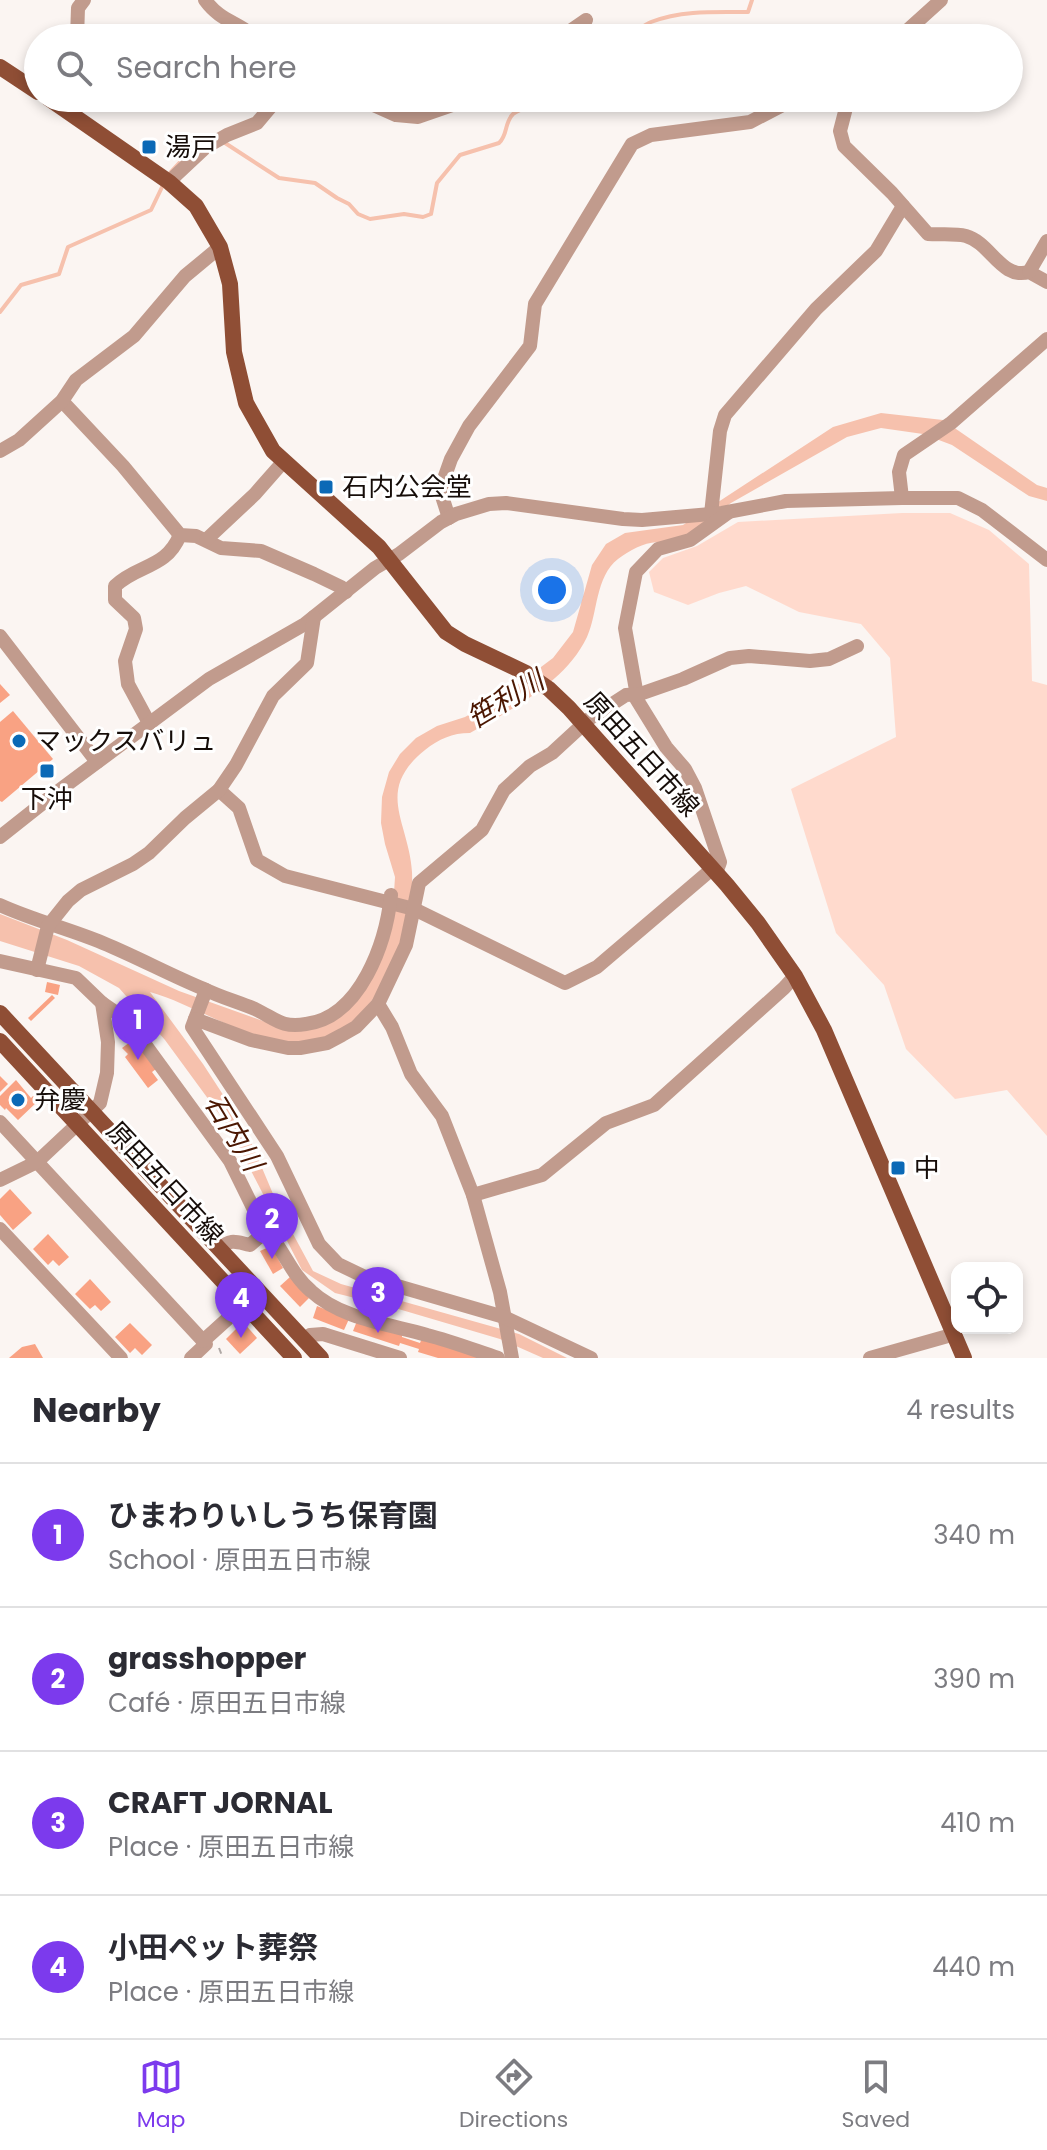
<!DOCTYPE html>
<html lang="en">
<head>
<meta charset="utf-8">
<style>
  :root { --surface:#fff; --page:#f7f7f7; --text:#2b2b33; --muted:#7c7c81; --line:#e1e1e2; --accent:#7c3aed }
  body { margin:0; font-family:Poppins,"Noto Sans JP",sans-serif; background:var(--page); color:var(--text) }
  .controls { position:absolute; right:24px; bottom:24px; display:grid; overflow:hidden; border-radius:16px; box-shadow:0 4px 12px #0003 }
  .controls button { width:72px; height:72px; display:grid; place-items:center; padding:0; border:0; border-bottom:2px solid var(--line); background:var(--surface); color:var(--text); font:40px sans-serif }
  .you { position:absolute; left:552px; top:590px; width:28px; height:28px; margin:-20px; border:6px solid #fff; border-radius:50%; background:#1a73e8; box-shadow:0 0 0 12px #1a73e833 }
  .badge { display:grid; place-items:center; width:52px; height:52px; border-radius:50%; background:var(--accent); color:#fff; font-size:26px; font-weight:700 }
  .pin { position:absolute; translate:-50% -66px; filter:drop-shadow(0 2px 4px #0008) }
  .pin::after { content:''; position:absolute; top:42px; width:28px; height:24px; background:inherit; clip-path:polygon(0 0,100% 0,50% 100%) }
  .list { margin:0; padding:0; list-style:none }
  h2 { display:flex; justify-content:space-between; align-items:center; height:104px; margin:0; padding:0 32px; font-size:34px }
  h2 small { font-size:26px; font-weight:400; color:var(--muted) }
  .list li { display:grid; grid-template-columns:52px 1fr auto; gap:24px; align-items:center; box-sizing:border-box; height:144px; padding:0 32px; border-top:2px solid var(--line) }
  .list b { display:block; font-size:30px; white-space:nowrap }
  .list p { margin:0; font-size:26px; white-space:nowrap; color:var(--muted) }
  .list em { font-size:26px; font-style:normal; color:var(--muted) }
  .icon { flex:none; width:44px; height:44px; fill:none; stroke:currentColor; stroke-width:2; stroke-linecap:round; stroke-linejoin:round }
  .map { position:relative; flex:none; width:1047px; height:1358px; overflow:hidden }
  .search { position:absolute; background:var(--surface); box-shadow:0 4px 12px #0003; left:24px; right:24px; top:24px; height:88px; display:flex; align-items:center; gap:20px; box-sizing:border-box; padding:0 28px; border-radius:44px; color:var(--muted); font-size:30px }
  .sheet { height:680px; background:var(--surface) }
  nav { display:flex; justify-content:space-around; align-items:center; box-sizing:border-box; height:112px; border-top:2px solid var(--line); background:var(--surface); font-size:22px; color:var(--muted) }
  nav a { display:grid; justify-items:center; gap:4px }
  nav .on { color:var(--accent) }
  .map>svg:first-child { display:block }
  .green { fill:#ffdacd }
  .water { fill:#f6c1ad }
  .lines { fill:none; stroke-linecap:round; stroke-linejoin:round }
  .stream { stroke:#f6c1ad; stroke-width:4 }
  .building { fill:#f9a283 }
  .path { stroke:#afa8a5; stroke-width:2; stroke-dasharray:6 6; stroke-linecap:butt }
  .minor { stroke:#c19b8d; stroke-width:14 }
  .major { stroke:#8f4e35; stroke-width:16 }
  .poi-dot { fill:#0b69b6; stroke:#fff; stroke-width:3 }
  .labels { text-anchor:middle; stroke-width:6; stroke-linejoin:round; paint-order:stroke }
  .poi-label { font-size:26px; fill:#160d09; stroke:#fff; text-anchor:start }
  .street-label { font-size:26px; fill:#160d09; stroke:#fff }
  .water-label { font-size:28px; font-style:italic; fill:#4b1702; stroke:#fff }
</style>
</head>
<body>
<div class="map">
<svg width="1047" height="1358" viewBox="0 0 1047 1358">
  <rect width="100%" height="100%" fill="#fbf5f2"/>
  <!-- green -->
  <polygon class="green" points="902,513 950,513 989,530 1029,564 1032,681 1047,685 1047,1136 1007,1090 955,1099 906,1049 884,985 836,933 791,789 896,737 890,658 861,624 799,612 746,586 719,593 688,605 654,592 649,572 663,558 697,546 738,522"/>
  <!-- water -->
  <path class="water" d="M881,413l62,7 94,65 10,3v13l-18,-5 -77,-51 -29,-11 -42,-6 -34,9 -116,66 -50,37c-9,3 -15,2 -24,2 -14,1 -27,8 -39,17 -23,18 -20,54 -31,78 -22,46 -75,72 -117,96 -18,0 -31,6 -45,17 -51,41 -16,72 -13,122 3,64 -38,171 -114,170 -53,0 -99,-36 -148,-50l53,72 43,66 33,78 34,63 28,13 178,50 48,24h-24l-43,-19 -105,-31 -60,-15 -33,-23 -74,-144 -63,-86 -46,-52 -40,-22 -79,-25v-27l67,26 112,51 98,35 68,-15 48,-103 2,-31 -10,-33 -4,-21 1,-26 7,-25 11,-18 16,-16 21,-12 28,-9 36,-20 52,-39 20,-26 19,-67 14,-21 19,-11 58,-8 150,-98z"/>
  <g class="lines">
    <!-- stream -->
    <g class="stream">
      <path d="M623,38c11,-4 18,-12 28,-16 31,-12 65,-10 97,-10l4,-12"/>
      <path d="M222,141l57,37 36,5 22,15 12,6 9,10 12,5 34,-5 19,3 8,-3 6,-31 23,-28 39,-12c9,-8 5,-20 14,-29 7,-6 26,-10 35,-16"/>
      <polyline points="168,175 181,161"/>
      <polyline points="0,312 21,285 59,274 68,247 151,210 164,183"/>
    </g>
  </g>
  <!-- building -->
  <g class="building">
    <polygon points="0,684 10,695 0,703"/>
    <polygon points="13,711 53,759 2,802 0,801 0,722"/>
    <polygon points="47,982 60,985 58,995 45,992"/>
    <polygon points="52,995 55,998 31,1021 28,1018"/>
    <polygon points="134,1039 156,1069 152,1072 158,1080 148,1088 125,1057 128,1054 122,1048"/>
    <polygon points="0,1076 8,1084 0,1092"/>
    <polygon points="16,1080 31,1098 33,1096 38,1101 18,1120 6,1108 5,1110 0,1105 0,1096"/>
    <polygon points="10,1189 32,1213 13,1230 0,1215 0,1199"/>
    <polygon points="48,1234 69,1257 59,1266 53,1260 48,1265 33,1249"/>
    <polygon points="271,1246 283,1268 273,1274 260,1251"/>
    <polygon points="290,1277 309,1298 300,1307 280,1286"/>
    <polygon points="90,1279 111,1302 101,1311 95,1305 90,1309 75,1294"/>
    <polygon points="317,1306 349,1319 344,1330 313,1318"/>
    <polygon points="357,1321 402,1335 402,1337 420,1343 422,1338 483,1358 438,1358 418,1352 419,1349 400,1343 399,1346 353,1331"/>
    <polygon points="243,1322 257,1338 240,1354 226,1339"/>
    <polygon points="130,1323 152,1345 142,1355 135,1348 130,1353 115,1337"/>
    <polygon points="35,1344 43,1358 9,1358 22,1347"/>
  </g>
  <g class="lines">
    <!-- path -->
    <polyline class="path" points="219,1348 223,1358"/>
    <!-- minor -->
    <g class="minor">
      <path d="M205,0c16,22 32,21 51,38"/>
      <polyline points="77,38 78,8 84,0"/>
      <polyline points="560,38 586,20"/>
      <polyline points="899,38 941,0"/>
      <polyline points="358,98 396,115 418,117 473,98"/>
      <path d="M820,98c16,3 35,10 49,0"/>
      <path d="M847,104l-7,27 4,15 48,47 36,41c12,1 26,-1 38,2 25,7 35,44 63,36l18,10"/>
      <polyline points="66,110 78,98"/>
      <polyline points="170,184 175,176 206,147 227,135 257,123 278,98"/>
      <polyline points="1029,272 1047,241"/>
      <polyline points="62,401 123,466 180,535 196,536 221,548 261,551 314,574 341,587 346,592"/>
      <polyline points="0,451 19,440 62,401 76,380 134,336 185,276 220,247"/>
      <polyline points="902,498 899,472 904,455 951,423 1047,339"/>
      <polyline points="711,514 720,431 725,415 816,309 876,251 903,206"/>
      <polyline points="449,518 440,490 451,459 469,426 530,346 535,304 632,144 651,135 750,122 796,98"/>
      <polyline points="206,540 255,494 284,461"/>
      <polyline points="0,636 97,762"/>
      <path d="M149,723l-21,-39 -3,-23 11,-32 -2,-11 -19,-18v-14c23,-22 51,-17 65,-51"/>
      <polyline points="219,790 239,808 257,860 285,876 414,909 565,983 597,967 712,869"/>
      <polyline points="0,837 53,795 209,679 305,624 375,568 399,554 441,522 456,514 489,504 506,503 623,519 642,520 722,513 786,501 902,498 958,498 982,510 1047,560"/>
      <polyline points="716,873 720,862 695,788 685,769 666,747 634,695 636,690 625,628 636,572 658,549 690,540 729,512"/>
      <path d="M0,905c33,15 69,24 103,38 34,14 67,32 101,46 16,8 34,13 51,20 21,10 26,19 51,15 55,-7 80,-82 85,-129"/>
      <path d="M0,961l76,17 26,25 26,18 102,140 35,71 6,4c14,18 22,40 40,55 30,28 78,33 116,44 24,6 47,15 71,23"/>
      <polyline points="37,970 48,926 68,901 81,890 133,864 149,853 185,818 219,790 236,765 273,696 307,663 314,617"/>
      <polyline points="378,1004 392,1027 411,1074 442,1116 473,1195 500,1292 512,1358"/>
      <polyline points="195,1019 206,990"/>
      <polyline points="0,1122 206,1344 191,1358"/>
      <polyline points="0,1180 37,1162 100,1103 107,1073 108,1042 102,1003"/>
      <polyline points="473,1195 542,1175 606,1123 654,1105 784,988 795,976"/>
      <polyline points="0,1229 121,1358"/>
      <path d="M220,1249c11,-11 16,-7 30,-4l15,-13"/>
      <polyline points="303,1339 310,1335 323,1334 400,1358"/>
      <polyline points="203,1341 244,1304"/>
      <polyline points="591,1358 504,1317 363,1276 338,1264 319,1244 277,1156 192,1027 195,1019 251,1040 288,1048 300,1048 327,1043 342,1035 356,1027 378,1004 406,945 419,883 482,830 504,790 530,766 552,753 589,719 626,695 640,694 683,679 730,658 749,656 810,661 829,659 857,646"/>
      <polyline points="870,1358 955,1334"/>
    </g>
    <!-- major -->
    <g class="major">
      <polyline points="0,67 38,92"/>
      <polyline points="48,98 169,182 196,206 220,247 230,284 234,352 246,403 273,451 379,547 446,632 465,644 526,673 549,689 569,708 727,885 758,923 795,976 824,1030 964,1358"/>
      <polyline points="0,1013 321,1358"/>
      <polyline points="0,1041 294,1358"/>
    </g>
  </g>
  <!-- markers -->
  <g class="poi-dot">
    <rect x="141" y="139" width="16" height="16" rx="4"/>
    <rect x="318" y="479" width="16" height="16" rx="4"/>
    <circle cx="19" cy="741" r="8"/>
    <rect x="39" y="763" width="16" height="16" rx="4"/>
    <circle cx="18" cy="1100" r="8"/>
    <rect x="890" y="1160" width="16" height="16" rx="4"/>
  </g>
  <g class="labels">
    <!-- poi labels -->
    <g class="poi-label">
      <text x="165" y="156">湯戸</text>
      <text x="342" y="496">石内公会堂</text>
      <text x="35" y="750">マックスバリュ</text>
      <text x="47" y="808" text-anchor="middle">下沖</text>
      <text x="34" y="1109">弁慶</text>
      <text x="914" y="1177">中</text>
    </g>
    <!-- street labels -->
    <g class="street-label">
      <text transform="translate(642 754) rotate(48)" y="9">原田五日市線</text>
      <text transform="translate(165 1183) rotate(47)" y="9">原田五日市線</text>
    </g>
    <!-- water labels -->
    <g class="water-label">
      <text transform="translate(505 699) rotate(-31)" y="10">笹利川</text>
      <text transform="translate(234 1132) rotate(59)" y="10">石内川</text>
    </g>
  </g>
</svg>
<div class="controls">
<button><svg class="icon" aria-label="locate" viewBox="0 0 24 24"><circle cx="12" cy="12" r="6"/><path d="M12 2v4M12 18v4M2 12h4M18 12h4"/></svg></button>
</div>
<div class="you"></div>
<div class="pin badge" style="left:138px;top:1060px">1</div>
<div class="pin badge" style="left:272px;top:1259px">2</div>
<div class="pin badge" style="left:378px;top:1333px">3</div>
<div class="pin badge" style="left:241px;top:1338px">4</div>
<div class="search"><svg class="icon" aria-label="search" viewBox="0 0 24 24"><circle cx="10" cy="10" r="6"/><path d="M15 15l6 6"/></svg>Search here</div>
</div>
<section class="sheet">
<h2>Nearby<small>4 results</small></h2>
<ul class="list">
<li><span class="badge">1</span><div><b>ひまわりいしうち保育園</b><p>School · 原田五日市線</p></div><em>340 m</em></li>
<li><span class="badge">2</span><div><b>grasshopper</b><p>Café · 原田五日市線</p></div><em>390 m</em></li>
<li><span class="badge">3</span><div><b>CRAFT JORNAL</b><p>Place · 原田五日市線</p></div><em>410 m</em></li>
<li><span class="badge">4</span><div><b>小田ペット葬祭</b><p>Place · 原田五日市線</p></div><em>440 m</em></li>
</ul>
</section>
<nav>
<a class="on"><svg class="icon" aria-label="map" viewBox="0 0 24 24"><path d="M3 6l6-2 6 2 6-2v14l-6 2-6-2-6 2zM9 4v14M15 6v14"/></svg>Map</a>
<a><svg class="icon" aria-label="directions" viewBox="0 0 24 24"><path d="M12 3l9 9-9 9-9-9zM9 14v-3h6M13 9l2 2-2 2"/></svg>Directions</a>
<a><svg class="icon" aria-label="saved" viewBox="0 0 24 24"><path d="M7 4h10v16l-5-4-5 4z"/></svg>Saved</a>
</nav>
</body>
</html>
